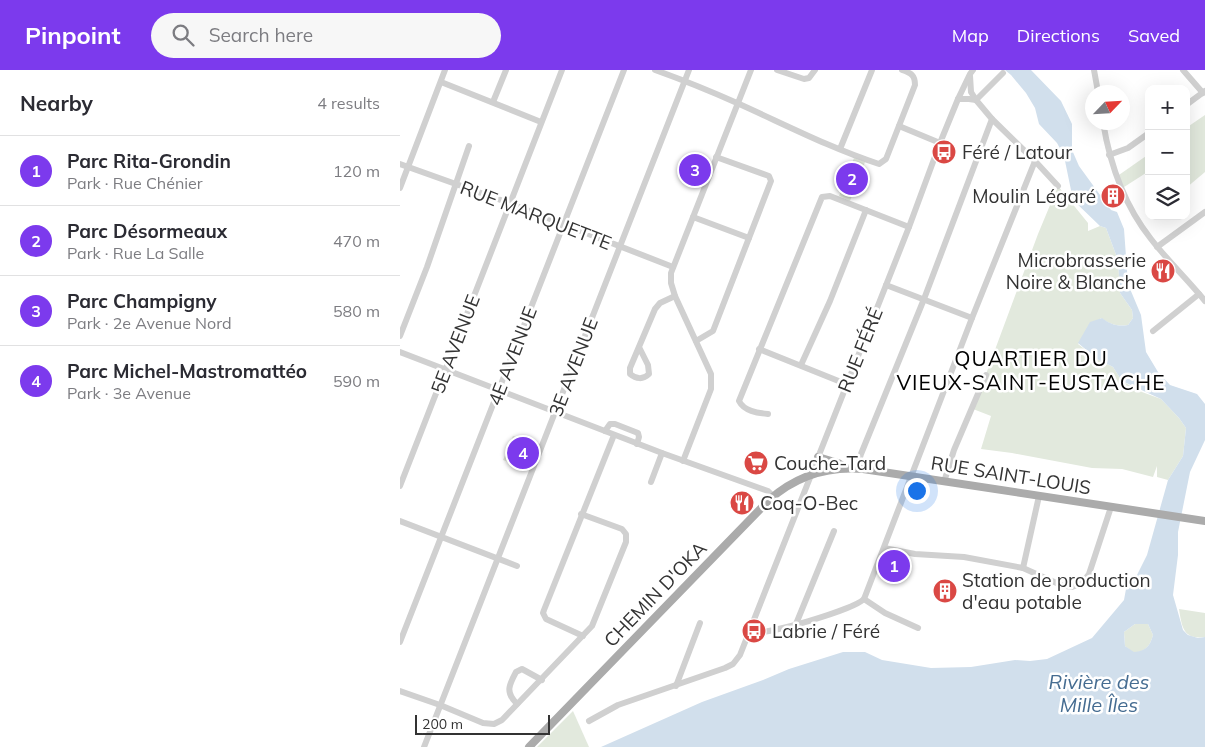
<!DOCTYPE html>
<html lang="en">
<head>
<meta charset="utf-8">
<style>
  :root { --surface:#fff; --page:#f7f7f7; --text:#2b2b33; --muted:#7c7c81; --line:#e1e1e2; --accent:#7c3aed }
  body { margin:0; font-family:Mulish,sans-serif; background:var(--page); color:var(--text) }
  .controls { position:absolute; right:15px; top:15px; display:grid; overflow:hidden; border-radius:10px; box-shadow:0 5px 20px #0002 }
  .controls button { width:45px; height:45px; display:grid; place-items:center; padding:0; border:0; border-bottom:1px solid var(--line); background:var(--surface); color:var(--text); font:25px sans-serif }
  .compass { position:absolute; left:685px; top:15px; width:45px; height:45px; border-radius:50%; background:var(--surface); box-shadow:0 5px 20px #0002; rotate:65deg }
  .scale { position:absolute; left:15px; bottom:12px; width:135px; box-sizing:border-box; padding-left:5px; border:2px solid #333; border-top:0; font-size:14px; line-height:18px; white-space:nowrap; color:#333; -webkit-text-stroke:4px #fff; paint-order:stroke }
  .you { position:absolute; left:516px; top:420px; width:18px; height:18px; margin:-12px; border:4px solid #fff; border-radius:50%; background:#1a73e8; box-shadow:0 0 0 8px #1a73e833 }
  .badge { display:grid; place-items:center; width:32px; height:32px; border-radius:50%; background:var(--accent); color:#fff; font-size:16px; font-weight:700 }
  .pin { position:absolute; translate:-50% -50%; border:2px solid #fff; box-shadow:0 1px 5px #0006 }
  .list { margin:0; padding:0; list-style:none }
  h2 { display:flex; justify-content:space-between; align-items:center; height:65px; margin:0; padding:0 20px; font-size:21px }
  h2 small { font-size:16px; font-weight:400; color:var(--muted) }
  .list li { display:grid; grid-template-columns:32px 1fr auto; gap:15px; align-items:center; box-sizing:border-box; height:70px; padding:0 20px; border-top:1px solid var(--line) }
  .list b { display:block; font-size:19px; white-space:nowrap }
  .list p { margin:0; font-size:16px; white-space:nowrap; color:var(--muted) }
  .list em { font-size:16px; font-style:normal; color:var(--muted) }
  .icon { flex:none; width:28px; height:28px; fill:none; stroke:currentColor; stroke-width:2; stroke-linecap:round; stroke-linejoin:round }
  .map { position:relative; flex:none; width:805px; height:677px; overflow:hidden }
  header { display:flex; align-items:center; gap:30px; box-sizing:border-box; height:70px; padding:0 25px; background:var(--accent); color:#fff }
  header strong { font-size:24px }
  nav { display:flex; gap:28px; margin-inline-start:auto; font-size:18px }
  .search { width:350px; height:45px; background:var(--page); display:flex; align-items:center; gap:12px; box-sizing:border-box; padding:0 18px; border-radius:28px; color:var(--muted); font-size:19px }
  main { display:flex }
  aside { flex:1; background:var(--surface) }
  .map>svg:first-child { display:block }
  .green { fill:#e2e9dd }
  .water { fill:#d1dfec; fill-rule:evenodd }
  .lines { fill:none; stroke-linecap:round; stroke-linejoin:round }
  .minor { stroke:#d0d0d0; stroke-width:6 }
  .major { stroke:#ababab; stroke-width:8 }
  .labels { text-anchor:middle; stroke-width:5; stroke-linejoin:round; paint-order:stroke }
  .poi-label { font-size:19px; fill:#333; stroke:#fff; text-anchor:start }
  .street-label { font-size:19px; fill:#333; stroke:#fff }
  .water-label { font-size:20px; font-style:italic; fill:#456c91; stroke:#fff }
  .quarter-label { font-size:21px; letter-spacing:1px; fill:#000; stroke:#fff }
</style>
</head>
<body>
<header>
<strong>Pinpoint</strong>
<div class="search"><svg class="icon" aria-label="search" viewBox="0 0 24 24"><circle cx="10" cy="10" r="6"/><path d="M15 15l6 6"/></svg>Search here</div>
<nav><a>Map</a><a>Directions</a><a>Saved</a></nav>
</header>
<main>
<aside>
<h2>Nearby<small>4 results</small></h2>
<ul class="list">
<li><span class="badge">1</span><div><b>Parc Rita-Grondin</b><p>Park · Rue Chénier</p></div><em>120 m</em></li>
<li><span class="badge">2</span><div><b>Parc Désormeaux</b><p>Park · Rue La Salle</p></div><em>470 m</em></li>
<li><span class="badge">3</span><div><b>Parc Champigny</b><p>Park · 2e Avenue Nord</p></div><em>580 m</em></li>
<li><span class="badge">4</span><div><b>Parc Michel-Mastromattéo</b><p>Park · 3e Avenue</p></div><em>590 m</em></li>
</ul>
</aside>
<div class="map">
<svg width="805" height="677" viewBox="0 0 805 677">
  <rect width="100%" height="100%" fill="#fff"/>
  <!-- green -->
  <g class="green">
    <polygon points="805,45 805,102 786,118 786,58"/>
    <polygon points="749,84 749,101 721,119 716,107"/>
    <polygon points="287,86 310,95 302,113 280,104"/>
    <polygon points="454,88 465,92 450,131 439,126"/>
    <path d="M658,116l30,37v8l12,-5 6,2 12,32 2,33 12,17 1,8 -5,7c-11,2 -18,-1 -27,-7l-23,26 19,15 16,8 9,14 20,11 19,7 18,19 7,10 -3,28 -15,24 -11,-3v-11l-4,11 -31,-8 -30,-1 -80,-15 -31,-4 10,-33 -18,-7 65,-175z"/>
    <polygon points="113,366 143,375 133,401 103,390"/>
    <polygon points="487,484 507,485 509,490 507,508 479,499 484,486"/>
    <path d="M779,539l26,4v24c-22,3 -23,-10 -26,-28z"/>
    <path d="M735,554h13l5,11c-3,11 -7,16 -19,18l-9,-7 -1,-14z"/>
    <polygon points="173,641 189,677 137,677"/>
  </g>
  <!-- water -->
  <path class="water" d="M605,0h26l30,31 11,23v26l7,16 32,44 6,2 7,17 4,55 13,31 5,37 12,20 12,13 27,9 8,10v36l-15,32 -12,60v23l-5,40 10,35 5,5 10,3 7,-1v110h-604l101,-45 61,-22 26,-11 54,-17h22l17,8 49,8 40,-1 44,-7 15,1 17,-2 45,-21 32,-38 2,-11 8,-8 13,-26 21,-75 15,-24 3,-28 -7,-10 -18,-19 -39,-18 -9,-14 -16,-8 -19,-16 12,-21 12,-4c8,6 15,9 26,7l5,-7 -1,-8 -12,-17 -2,-33 -12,-32 -6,-2 -26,-25 -2,-6 -8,-39 -7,-13 -18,-19 -4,-16 -9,-15 -15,-18zM735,554h13l5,11c-3,11 -7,16 -19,17l-9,-6 -1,-14z"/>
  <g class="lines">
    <!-- minor -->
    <g class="minor">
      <path d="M255,0c28,10 55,21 82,33 47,21 93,45 142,61l7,-5 29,-74c0,-10 -4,-12 -13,-15"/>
      <polyline points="377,0 404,9 409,8 415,0"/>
      <polyline points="694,0 698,22"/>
      <polyline points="783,0 803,23"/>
      <polyline points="570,6 571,22 576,30 592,49 635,91 658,116"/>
      <polyline points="41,12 141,52"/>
      <polyline points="558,29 569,29 576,30"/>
      <polyline points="576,30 603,3"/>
      <polyline points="93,32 106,0"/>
      <polyline points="786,35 805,21"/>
      <path d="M703,52c7,43 21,83 48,117 17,22 37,41 54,62"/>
      <polyline points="499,56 540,73"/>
      <polyline points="440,79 472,0"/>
      <polyline points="709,85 728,78 749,63"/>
      <polyline points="0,94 109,133 273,197"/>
      <polyline points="0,118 45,0"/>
      <polyline points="293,147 349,168"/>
      <polyline points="757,177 805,142"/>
      <polyline points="486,215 572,248"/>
      <polyline points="753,261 799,224"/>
      <polyline points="0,266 27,197 69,76"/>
      <polyline points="296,271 313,261 371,111 369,106 316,87"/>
      <path d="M239,277l9,18 1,9c-6,6 -13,5 -19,0v-6l25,-59 5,-6 15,-7"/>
      <polyline points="359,279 446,314"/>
      <polyline points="0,282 262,383 368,421 373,426"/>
      <polyline points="401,295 430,231 466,140"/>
      <path d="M368,344c-11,-1 -24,-3 -29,-13l83,-204 8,-1 79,31"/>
      <polyline points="205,361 210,354 215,354 238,363 239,367 237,374"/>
      <polyline points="283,391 311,319 311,304 275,226 271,213 271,203 351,0"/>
      <polyline points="457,398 461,384 524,229 592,49"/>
      <polyline points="251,412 262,383"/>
      <polyline points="544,412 554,380 586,305"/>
      <polyline points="0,416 162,0"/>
      <polyline points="0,451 117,496"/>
      <polyline points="484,478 515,484 564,487 623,498 661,515 672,517 682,513 689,504 711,437"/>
      <polyline points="623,498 639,426"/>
      <polyline points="464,529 485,543 518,558"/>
      <polyline points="396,554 434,461"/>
      <path d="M351,562c14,4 102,-22 113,-33l108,-281 63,-157"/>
      <polyline points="183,566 146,549 143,543 144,540 214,365"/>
      <polyline points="0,572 224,0"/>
      <polyline points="276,616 300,553"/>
      <polyline points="0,621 40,635 83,653 94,654 102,650 192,556 226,472 226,464 222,459 181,444"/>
      <path d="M117,634c-12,-12 -8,-19 -1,-32l6,-3 20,11"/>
      <polyline points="189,651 218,635 325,598 333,594 340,585 509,157 540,73 558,29 570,4 573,0"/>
      <polyline points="24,677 289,0"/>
    </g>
    <!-- major -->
    <g class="major">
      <polyline points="418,387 438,393 446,398"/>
      <path d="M129,677l240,-247c27,-24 58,-34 94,-31l342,52"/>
    </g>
  </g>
  <!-- icons -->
  <defs>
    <symbol id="bus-disc" viewBox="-11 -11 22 22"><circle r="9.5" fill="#da4844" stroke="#fff"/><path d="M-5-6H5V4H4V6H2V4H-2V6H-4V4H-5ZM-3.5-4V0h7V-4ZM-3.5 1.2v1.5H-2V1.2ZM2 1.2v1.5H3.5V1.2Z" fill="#fff"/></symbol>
    <symbol id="building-disc" viewBox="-11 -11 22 22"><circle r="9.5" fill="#da4844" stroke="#fff"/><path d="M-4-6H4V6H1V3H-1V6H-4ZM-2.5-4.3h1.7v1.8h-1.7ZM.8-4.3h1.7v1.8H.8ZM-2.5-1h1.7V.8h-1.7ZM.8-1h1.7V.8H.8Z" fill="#fff"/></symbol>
    <symbol id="restaurant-disc" viewBox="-11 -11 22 22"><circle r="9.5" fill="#da4844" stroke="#fff"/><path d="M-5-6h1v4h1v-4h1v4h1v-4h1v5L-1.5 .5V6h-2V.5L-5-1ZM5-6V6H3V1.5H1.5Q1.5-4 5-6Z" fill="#fff"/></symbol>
    <symbol id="supermarket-disc" viewBox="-11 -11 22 22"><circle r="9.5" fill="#da4844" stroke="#fff"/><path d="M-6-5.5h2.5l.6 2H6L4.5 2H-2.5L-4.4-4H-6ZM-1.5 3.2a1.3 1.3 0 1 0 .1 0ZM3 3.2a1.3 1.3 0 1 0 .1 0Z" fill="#fff"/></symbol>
  </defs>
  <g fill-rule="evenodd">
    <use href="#bus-disc" x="530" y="68" width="28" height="28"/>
    <use href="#building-disc" x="699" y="112" width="28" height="28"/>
    <use href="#restaurant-disc" x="749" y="187" width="28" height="28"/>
    <use href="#supermarket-disc" x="342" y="379" width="28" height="28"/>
    <use href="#restaurant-disc" x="328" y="419" width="28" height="28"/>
    <use href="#building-disc" x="531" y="507" width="28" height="28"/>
    <use href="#bus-disc" x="340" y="547" width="28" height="28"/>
  </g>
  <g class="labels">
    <!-- poi labels -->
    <g class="poi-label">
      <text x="562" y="89">Féré / Latour</text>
      <text x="696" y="133" text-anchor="end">Moulin Légaré</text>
      <text x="746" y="197" text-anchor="end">Microbrasserie<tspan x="746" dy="22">Noire &amp; Blanche</tspan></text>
      <text x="374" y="400">Couche-Tard</text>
      <text x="360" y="440">Coq-O-Bec</text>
      <text x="562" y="517">Station de production<tspan x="562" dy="22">d'eau potable</tspan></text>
      <text x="372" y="568">Labrie / Féré</text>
    </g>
    <!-- street labels -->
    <g class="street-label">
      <text transform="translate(136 145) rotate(21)" y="7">RUE MARQUETTE</text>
      <text transform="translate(55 274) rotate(-69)" y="7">5E AVENUE</text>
      <text transform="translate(460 280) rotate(-68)" y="7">RUE FÉRÉ</text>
      <text transform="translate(112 286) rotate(-69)" y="7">4E AVENUE</text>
      <text transform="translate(173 297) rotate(-69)" y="7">3E AVENUE</text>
      <text transform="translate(611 405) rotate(9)" y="7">RUE SAINT-LOUIS</text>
      <text transform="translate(255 524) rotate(-46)" y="7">CHEMIN D'OKA</text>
    </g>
    <!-- water labels -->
    <g class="water-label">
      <text x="699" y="619">Rivière des<tspan x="699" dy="23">Mille Îles</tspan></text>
    </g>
    <!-- quarter labels -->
    <g class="quarter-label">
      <text x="631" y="296">QUARTIER DU<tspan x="631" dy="24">VIEUX-SAINT-EUSTACHE</tspan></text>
    </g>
  </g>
</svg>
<div class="controls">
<button>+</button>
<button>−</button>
<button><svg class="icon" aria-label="layers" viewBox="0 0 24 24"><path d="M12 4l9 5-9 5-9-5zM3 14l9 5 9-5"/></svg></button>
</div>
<svg class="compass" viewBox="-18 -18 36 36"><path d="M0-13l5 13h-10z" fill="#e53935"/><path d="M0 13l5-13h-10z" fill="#7c7c81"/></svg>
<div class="scale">200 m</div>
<div class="you"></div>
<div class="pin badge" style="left:494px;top:496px">1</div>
<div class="pin badge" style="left:452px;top:109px">2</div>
<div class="pin badge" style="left:295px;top:100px">3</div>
<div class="pin badge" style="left:123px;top:383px">4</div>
</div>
</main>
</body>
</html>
